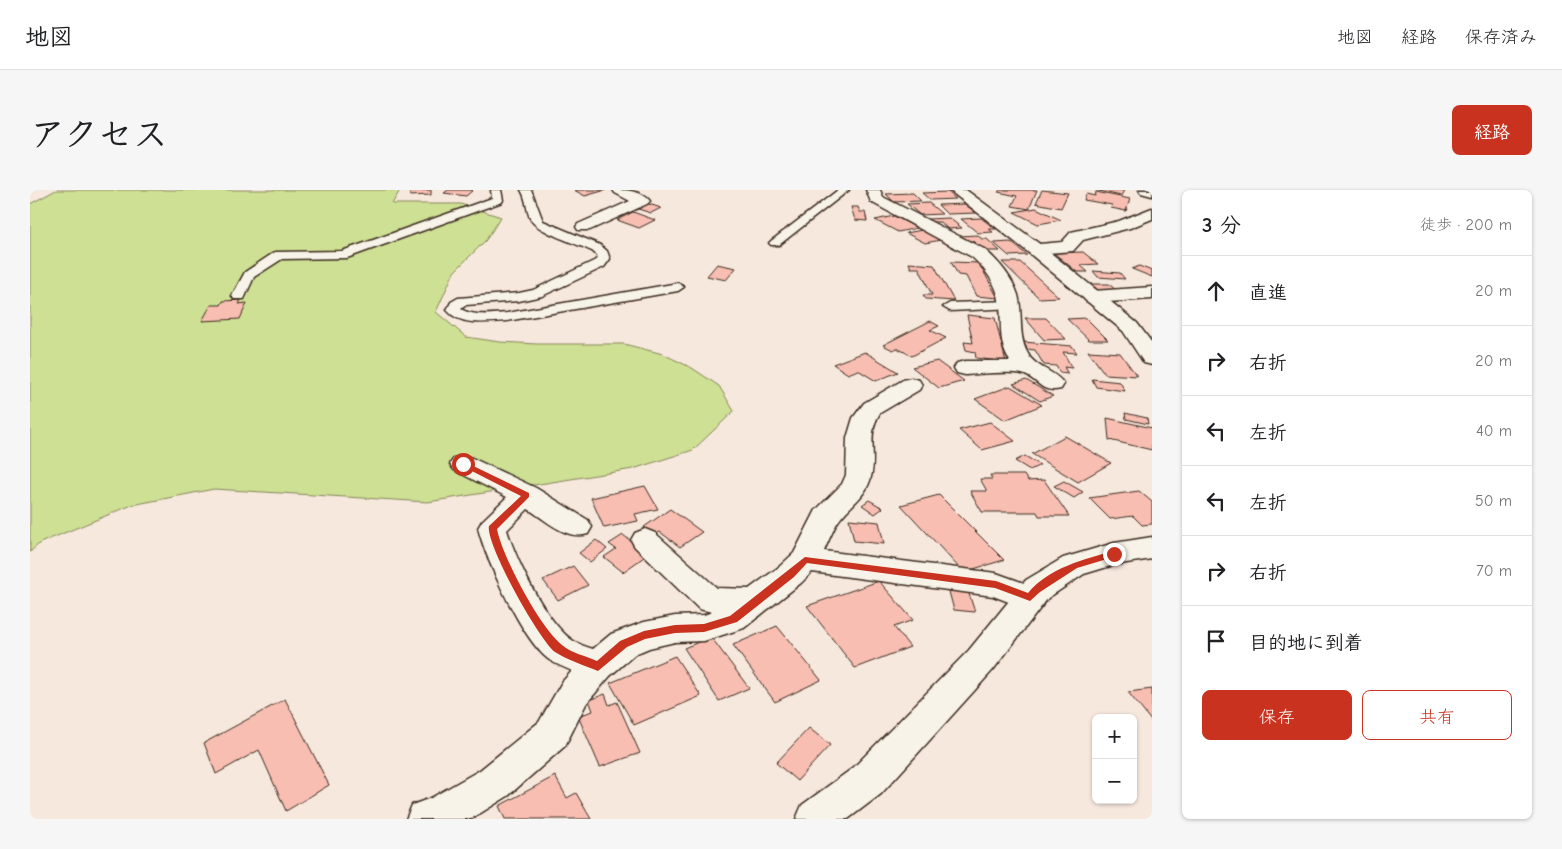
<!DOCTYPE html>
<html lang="ja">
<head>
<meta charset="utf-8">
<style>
  :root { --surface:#fff; --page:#f6f6f6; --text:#202124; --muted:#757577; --line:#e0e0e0; --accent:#c8321e }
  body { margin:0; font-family:"Comic Neue","Klee One",sans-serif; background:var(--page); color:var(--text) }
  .controls { position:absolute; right:15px; bottom:15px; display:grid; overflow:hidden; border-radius:8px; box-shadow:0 1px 4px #0004 }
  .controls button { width:45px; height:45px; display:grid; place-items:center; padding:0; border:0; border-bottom:1px solid var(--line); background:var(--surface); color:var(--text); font:25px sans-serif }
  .stop { position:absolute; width:15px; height:15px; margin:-11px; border:4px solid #c8321e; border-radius:50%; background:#fff }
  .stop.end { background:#c8321e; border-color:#fff; box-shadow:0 1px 5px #0008 }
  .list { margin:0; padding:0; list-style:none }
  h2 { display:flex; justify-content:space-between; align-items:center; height:65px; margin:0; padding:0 20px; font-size:21px }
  h2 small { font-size:16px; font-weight:400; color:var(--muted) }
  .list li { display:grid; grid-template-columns:32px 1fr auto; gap:15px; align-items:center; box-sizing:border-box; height:70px; padding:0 20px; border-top:1px solid var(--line) }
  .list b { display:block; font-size:19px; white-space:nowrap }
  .list em { font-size:16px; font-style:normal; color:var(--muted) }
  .actions { display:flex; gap:10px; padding:15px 20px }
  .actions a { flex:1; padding:11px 0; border:1px solid var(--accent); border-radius:8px; text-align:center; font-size:18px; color:var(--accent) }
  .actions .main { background:var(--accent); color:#fff }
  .icon { flex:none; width:28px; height:28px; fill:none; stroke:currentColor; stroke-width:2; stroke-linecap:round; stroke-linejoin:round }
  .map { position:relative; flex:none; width:1122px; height:629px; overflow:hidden; border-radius:8px }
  header { display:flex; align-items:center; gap:30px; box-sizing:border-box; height:70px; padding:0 25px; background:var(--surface); border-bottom:1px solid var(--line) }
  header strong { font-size:24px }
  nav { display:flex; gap:28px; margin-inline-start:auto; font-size:18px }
  .intro { display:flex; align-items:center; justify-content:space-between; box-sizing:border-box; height:120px; padding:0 30px }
  h1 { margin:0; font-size:35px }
  .button { padding:12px 22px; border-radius:8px; background:var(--accent); color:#fff; font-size:18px; font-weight:700 }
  main { display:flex; gap:30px; padding:0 30px }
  aside { flex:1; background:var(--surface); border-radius:8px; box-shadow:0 1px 4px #0004 }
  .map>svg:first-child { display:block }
  .green { fill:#cee094; stroke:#848559 }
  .building { fill:#f8beb2; stroke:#3b2a1e }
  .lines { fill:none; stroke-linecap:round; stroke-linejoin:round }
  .service-casing { stroke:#3b2a1e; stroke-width:3 }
  .minor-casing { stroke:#3b2a1e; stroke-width:3 }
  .tertiary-casing { stroke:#3b2a1e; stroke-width:3 }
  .service { fill:#f7f3e8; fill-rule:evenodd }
  .minor { fill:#f7f3e8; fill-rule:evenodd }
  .tertiary { fill:#f7f3e8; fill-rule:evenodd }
  .route { fill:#c8321e }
</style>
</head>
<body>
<header>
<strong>地図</strong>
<nav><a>地図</a><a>経路</a><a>保存済み</a></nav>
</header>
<div class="intro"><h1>アクセス</h1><a class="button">経路</a></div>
<main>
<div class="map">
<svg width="1122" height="629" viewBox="0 0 1122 629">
  <rect width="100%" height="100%" fill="#f7e8dd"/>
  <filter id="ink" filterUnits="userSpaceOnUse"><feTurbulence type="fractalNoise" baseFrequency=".02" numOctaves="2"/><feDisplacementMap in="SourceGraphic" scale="10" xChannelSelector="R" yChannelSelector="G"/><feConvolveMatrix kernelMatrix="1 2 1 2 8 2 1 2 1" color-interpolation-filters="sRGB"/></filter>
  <g filter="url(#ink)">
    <!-- green -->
    <polygon class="green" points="26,0 370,0 362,14 431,14 471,27 456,50 424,82 406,122 436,147 470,152 507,154 594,154 633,164 662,178 689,196 704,221 663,260 603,279 398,312 184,299 102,315 10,353 0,362 0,14"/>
    <!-- building -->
    <g class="building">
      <polygon points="401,0 401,5 380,6 380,1"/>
      <polygon points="418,0 443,0 436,6 414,3"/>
      <polygon points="544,0 576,0 555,6"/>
      <polygon points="970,0 1007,0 999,19 982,16 987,6 968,2"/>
      <polygon points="1012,0 1038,3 1031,18 1006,13"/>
      <polygon points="1065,0 1094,0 1091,6"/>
      <polygon points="918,2 926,9 900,10 892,3"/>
      <polygon points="1066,2 1100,9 1096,21 1081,18 1082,15 1054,10 1056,4 1065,6"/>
      <polygon points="883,3 891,11 864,12 856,4"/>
      <polygon points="616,13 631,18 621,23 605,18"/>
      <polygon points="899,13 912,24 890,25 877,14"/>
      <polygon points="935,14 946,23 917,24 908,15"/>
      <polygon points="821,17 828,17 830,22 835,22 837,31 825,30"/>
      <polygon points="1006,18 1031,30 1008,34 984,22"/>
      <polygon points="603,22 625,30 609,38 587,30"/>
      <polygon points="864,26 887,38 868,42 845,30"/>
      <polygon points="919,28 932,38 918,39 910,32 901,32 898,29"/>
      <polygon points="951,28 966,39 959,39 963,42 948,43 931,29"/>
      <polygon points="892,40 911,50 895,53 876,43"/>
      <polygon points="947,45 952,49 957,49 970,61 954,61 943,51 935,51 929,46"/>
      <polygon points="981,52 997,65 979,66 964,53"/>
      <polygon points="1053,62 1068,74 1050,75 1058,82 1047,82 1024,63"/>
      <polygon points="921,72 949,73 968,108 946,106 936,86 928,85"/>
      <polygon points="972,72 990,72 1029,107 1009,108"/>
      <polygon points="879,73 904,75 924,111 896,109 893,105 902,105 889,78 881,78"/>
      <polygon points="687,74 706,78 696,90 677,86"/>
      <polygon points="1109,76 1122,81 1122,87 1102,79"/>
      <polygon points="1063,81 1090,83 1095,89 1068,87"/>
      <polygon points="1061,94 1079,94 1087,101 1069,101"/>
      <polygon points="211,110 209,114 217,113 210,129 172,131 181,115 191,115 193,111"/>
      <polygon points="937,125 965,128 976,172 946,168 945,162 936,160 934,152 943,153"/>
      <polygon points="995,128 1016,128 1036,149 1014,150"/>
      <polygon points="1056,128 1078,150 1059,150 1037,129"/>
      <polygon points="900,131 909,136 900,140 916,148 882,166 867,158 863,160 853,155"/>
      <polygon points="993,152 1042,156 1047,163 1033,162 1042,178 1034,177 1038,184 1030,183 1026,176 1014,175 1005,160 997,159"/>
      <polygon points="1058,161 1090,163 1107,186 1075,184"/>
      <polygon points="835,162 868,182 846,191 828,180 818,184 803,174"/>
      <polygon points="907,171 934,191 909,198 882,177"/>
      <polygon points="1062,189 1090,192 1095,201 1066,197"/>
      <polygon points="996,190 1023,206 1010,211 983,194"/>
      <polygon points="980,196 1012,215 975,230 945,209"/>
      <polygon points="1095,223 1117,228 1118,234 1096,229"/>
      <polygon points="1077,228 1122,238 1122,260 1079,250"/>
      <polygon points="960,232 985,251 952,260 929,240"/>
      <polygon points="1035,246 1081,273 1048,292 1002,264"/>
      <polygon points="995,266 1010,275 1000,280 985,271"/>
      <polygon points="960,285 994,285 998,291 1014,290 1039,326 1009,326 1007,322 952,322 940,301 957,301 950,289 962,289"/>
      <polygon points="1034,291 1053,302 1044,308 1024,296"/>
      <polygon points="615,296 628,319 605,324 608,331 574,338 561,308"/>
      <polygon points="1109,301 1122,312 1122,334 1112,335 1103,326 1080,329 1059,308"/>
      <polygon points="909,305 974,370 933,382 871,315"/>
      <polygon points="839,310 853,318 845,324 832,315"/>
      <polygon points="640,319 672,342 650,357 630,342 624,345 614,337"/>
      <polygon points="819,329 849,332 854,354 824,351"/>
      <polygon points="593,345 616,362 612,365 614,367 593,382 574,367 586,359 579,354"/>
      <polygon points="566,350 577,359 560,372 549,363"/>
      <polygon points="543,376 558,395 528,410 513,390"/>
      <polygon points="849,391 883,430 864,437 880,457 825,478 777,416"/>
      <polygon points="918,398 938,401 945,422 924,420"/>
      <polygon points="747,436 791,490 745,512 703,455"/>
      <polygon points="681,447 719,498 689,511 654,458"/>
      <polygon points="645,466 671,506 604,535 580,493"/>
      <polygon points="1122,499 1122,532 1098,502"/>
      <polygon points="575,504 579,515 587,512 610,563 570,577 548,526 563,521 559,510"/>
      <polygon points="255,509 299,595 256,621 229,560 186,584 174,553"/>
      <polygon points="779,538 800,555 767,591 746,573"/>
      <polygon points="525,586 537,608 546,603 561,629 475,629 469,616"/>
    </g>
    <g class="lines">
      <defs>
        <g id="service">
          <polygon points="461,0 471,0 473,10 472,12 317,68 252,69 224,87 214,109 204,109 202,106 215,82 245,62 312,61 462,8"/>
          <path d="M491,0h10l1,2 11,29 57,24 7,6 3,8 -6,8 -62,29 -23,5 -53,4 -5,4c14,8 31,5 46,4l171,-30 6,4 -6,4 -171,30c-19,1 -46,6 -60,-11l4,-8 7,-4 61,-5 14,-3 65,-31 -1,-4 -5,-4c-14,-7 -54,-19 -61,-31 -5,-9 -4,-21 -10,-30z"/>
          <polygon points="808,0 819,0 749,55 741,55 739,53 741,51"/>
          <polygon points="980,111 985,112 987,115 985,118 920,121 913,117 920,113"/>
        </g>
        <g id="minor">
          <path d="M583,0c13,0 28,0 37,11l-3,3 -57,26h-12l-2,-3 2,-3 52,-23 -15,-8z"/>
          <path d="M836,0h14l3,7 101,52c14,12 28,28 34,46 5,19 0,40 9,57 7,16 28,18 37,32l-3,5c-21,5 -23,-11 -39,-15 -11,-3 -44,0 -57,1l-8,-2 -3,-5 3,-5 8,-2h45c-14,-20 -6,-44 -12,-66 -4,-15 -15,-28 -26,-38l-101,-55z"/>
          <polygon points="1109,0 1122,0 1122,6 1111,3"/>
          <polygon points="1122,18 1122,29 1100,38 1053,50 1043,61 1005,64 999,63 996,59 999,55 1032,52 1041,42 1089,31"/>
          <polygon points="1122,97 1122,109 1063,113 1056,111 1053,107 1056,103 1063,101"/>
          <path d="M881,188l8,2 3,5 -3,5 -39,23c-14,22 -3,42 -9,64 -5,21 -23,29 -34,46 -5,9 -9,19 -13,28l172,22 45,16 5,9 -5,9 -11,3 -37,-14 -181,-24 -11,11 -57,45 -40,13 -29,1 -26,6 -14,6 -25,22 -24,28 -21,42 -57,50 -37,23h-65l6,-14 19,-7 49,-28 59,-48 23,-40 10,-11c-8,-4 -17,-7 -24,-12 -26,-20 -62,-99 -70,-131l4,-7 25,-24 -53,-27 -4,-6 4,-6 9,-2 9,2 64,30 52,32 4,7 -4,7c-21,7 -42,-14 -60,-25l-21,21c9,30 39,92 65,110 6,4 14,7 21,9l18,-15 33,-12 31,-6 29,-1 8,-3 -13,-3 -64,-62 -4,-7 4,-7 10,-4 10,4 62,55 32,1 30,-22 15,-14 22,-43 26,-26 4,-9 1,-37 6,-20 11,-15 39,-23z"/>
        </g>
        <g id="tertiary">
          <polygon points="919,0 936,0 1011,55 1107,133 1122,153 1122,175 1114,173 1093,141 999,63"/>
          <polygon points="1122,347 1122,369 1084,375 1054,384 1018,408 963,480 851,604 818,629 766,629 772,615 823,578 939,460 996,390 1033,368 1084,353"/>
        </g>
      </defs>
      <!-- service casing -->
      <use href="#service" class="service-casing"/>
      <!-- minor casing -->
      <use href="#minor" class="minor-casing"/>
      <!-- tertiary casing -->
      <use href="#tertiary" class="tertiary-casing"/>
      <!-- service -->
      <use href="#service" class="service"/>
      <!-- minor -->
      <use href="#minor" class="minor"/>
      <!-- tertiary -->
      <use href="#tertiary" class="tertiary"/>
    </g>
  </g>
  <!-- route -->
  <path class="route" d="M433,271l66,32v4l-32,32c5,27 43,99 65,116 9,8 24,11 35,16l23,-20 24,-10 31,-6 29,-1 26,-8 75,-59 191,24 32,12c21,-25 56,-34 86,-42l4,3 -1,2 -40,12 -37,24 -10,9 -35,-13 -188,-25 -13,14 -57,45 -33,10 -29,1 -30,6 -18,8 -29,24c-12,-5 -33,-12 -43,-19 -16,-12 -70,-109 -66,-126l32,-30 -61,-31v-3z"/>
</svg>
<div class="controls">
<button>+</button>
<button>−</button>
</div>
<div class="stop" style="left:433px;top:274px"></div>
<div class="stop end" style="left:1084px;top:364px"></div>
</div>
<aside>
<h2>3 分<small>徒歩 · 200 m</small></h2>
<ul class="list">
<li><svg class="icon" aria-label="ahead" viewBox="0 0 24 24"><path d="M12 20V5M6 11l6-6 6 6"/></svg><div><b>直進</b></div><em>20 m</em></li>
<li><svg class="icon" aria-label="right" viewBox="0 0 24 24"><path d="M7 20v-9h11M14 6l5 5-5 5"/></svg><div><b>右折</b></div><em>20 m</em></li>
<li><svg class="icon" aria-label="left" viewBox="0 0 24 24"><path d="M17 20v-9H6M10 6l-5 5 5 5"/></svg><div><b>左折</b></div><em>40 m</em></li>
<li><svg class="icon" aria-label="left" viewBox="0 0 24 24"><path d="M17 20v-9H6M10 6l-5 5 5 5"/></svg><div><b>左折</b></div><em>50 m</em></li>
<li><svg class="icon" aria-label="right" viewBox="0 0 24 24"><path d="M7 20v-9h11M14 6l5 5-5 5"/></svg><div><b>右折</b></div><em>70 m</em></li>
<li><svg class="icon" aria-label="arrive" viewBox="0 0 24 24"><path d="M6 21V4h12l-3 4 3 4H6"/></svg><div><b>目的地に到着</b></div></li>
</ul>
<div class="actions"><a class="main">保存</a><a>共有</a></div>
</aside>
</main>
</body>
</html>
